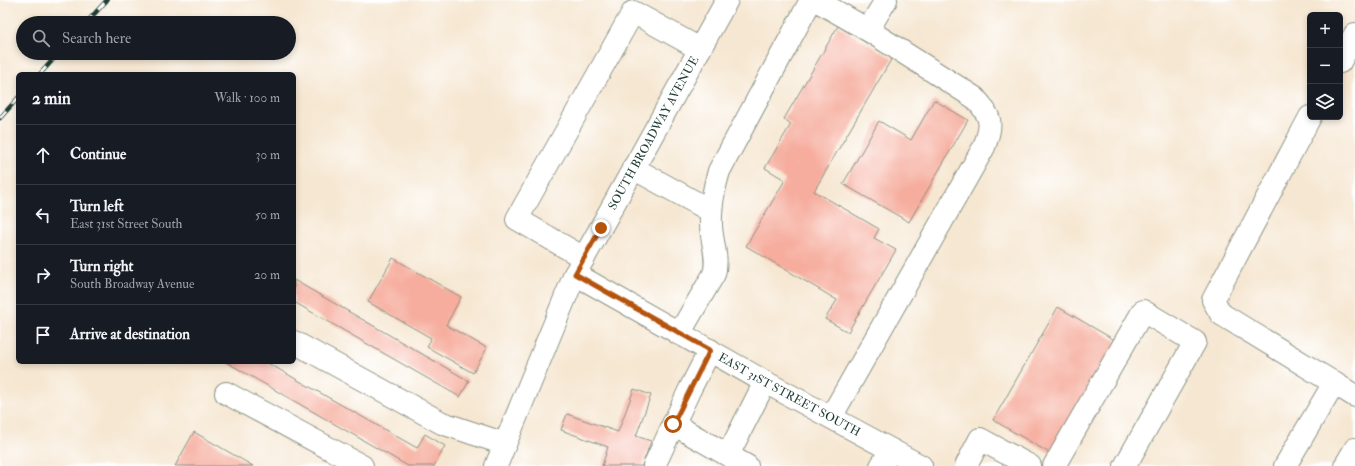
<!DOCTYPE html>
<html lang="en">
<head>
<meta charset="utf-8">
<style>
  :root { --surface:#171b24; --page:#20242c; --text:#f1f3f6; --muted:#9ea1a6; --line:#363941 }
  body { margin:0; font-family:"IM FELL Double Pica",serif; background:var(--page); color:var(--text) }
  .controls { position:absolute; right:12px; top:12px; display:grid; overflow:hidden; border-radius:6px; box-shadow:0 2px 6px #0003 }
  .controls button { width:36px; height:36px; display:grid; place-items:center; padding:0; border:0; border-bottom:1px solid var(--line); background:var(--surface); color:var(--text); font:20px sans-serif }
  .stop { position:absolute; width:12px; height:12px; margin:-9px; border:3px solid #b45309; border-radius:50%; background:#fff }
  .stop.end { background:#b45309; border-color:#fff; box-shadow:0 1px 4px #0008 }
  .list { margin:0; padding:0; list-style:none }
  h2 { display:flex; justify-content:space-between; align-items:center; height:52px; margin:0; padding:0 16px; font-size:17px }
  h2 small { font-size:13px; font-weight:400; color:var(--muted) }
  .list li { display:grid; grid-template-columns:26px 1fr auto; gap:12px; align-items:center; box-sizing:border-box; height:60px; padding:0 16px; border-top:1px solid var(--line) }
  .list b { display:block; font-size:15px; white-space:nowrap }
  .list p { margin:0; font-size:13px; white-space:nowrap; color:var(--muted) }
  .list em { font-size:13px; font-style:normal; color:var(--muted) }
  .icon { flex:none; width:22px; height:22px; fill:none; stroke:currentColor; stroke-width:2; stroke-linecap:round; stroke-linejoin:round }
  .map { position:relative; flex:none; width:1355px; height:466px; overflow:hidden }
  .search { position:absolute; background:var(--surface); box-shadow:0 2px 6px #0003; left:16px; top:16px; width:280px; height:44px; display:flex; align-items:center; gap:10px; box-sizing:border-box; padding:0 14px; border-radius:22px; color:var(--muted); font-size:15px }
  .panel { position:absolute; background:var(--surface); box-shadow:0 2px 6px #0003; left:16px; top:72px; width:280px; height:292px; border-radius:6px }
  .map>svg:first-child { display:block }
  .building { fill:#f6ad9e }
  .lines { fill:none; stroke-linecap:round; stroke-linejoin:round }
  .minor-casing { stroke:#8a9283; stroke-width:24 }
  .major-casing { stroke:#8a9283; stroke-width:24 }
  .minor { stroke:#fff; stroke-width:22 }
  .major { stroke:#fff; stroke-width:22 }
  .rail-casing { stroke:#1f3d34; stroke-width:4.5 }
  .rail { stroke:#fff; stroke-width:3; stroke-dasharray:9; stroke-linecap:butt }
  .route { stroke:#b45309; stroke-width:5 }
  .labels { text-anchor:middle; stroke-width:3; stroke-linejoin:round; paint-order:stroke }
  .street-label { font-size:12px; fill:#1f3d34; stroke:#fff }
</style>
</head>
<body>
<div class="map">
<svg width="1355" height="466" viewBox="0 0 1355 466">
  <rect width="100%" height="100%" fill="#fff"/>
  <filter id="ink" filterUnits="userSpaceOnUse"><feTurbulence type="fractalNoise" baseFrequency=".025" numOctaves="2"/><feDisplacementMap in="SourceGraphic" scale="8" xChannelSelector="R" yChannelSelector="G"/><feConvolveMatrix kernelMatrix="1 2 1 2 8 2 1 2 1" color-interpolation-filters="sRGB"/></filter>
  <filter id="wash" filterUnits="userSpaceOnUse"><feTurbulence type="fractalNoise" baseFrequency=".012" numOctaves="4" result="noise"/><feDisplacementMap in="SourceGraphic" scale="16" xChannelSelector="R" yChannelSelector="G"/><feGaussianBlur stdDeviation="0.9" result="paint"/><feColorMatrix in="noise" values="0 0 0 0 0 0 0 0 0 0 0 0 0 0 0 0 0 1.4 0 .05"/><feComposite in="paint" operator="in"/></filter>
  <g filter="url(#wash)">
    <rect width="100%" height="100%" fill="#f6e7d2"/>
    <g id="blocks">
      <!-- building -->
      <g class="building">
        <polygon points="838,26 892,58 814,191 879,229 874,238 896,250 848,332 825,319 837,300 746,246 785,180 765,168 791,124 784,119"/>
        <polygon points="934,100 968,120 909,222 843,184 879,121 911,140"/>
        <polygon points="393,258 461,297 446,325 487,348 473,373 427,347 431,338 368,302"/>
        <polygon points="294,280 469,381 460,397 294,302"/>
        <polygon points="1058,307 1118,342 1053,455 993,420"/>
        <polygon points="226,362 266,362 417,448 425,434 445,446 434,466 408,466"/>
        <polygon points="634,389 651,395 636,436 651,441 642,466 602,466 608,447 561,430 567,414 618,432"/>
        <polygon points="194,432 253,466 175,466"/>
      </g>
    </g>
  </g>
  <g filter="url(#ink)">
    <use href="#blocks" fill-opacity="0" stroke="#8a9283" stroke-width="1"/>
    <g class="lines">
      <defs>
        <g id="minor">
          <path d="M816,0l52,30 107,68c17,19 18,26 9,49l-153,270"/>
          <polyline points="868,30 886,0"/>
          <polyline points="1340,62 1355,34"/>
          <polyline points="633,168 711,211"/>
          <polyline points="584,258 517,219 633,12 700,49"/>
          <path id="s1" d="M575,274l190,108 156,84"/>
          <path d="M679,334l35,-60c5,-17 -3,-33 -3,-50 -1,-18 3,-36 8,-53l92,-171"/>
          <polyline points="294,342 442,423 505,444"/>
          <polyline points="1334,383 1355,396"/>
          <polyline points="226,393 362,466"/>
          <polyline points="673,424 747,466"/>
          <polyline points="728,455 765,382"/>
          <polyline points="654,466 689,391 710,350"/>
          <polyline points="881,466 891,450"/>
          <polyline points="966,466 980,439 1030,466"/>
          <polyline points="1054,466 1143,311 1195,342 1125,466"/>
          <polyline points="1285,466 1334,383 1221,314 1213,300 1310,117"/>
          <polyline points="1345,466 1355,449"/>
        </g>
        <g id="major">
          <path id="s2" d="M496,466l79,-192 152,-274"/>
        </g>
      </defs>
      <!-- minor casing -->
      <use href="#minor" class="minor-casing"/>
      <!-- major casing -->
      <use href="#major" class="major-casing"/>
      <!-- minor -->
      <use href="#minor" class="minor"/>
      <!-- major -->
      <use href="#major" class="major"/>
      <defs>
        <g id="rail">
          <polyline points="86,23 107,0"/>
          <polyline points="40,74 59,53"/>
          <polyline points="0,118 18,98"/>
        </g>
      </defs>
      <!-- rail casing -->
      <use href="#rail" class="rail-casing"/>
      <!-- rail -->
      <use href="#rail" class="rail"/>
    </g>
  </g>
  <g class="lines" filter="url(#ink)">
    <!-- route -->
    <polyline class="route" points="601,228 575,274 710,350 673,424"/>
  </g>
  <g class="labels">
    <!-- street labels -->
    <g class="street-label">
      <text dy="4" stroke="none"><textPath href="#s2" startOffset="369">SOUTH BROADWAY AVENUE</textPath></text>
      <text dy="4" stroke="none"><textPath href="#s1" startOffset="246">EAST 31ST STREET SOUTH</textPath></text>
    </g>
  </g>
</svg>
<div class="controls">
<button>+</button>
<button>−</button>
<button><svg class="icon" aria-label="layers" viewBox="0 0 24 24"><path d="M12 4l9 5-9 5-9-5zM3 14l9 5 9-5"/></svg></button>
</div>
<div class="stop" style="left:673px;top:424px"></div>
<div class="stop end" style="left:601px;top:228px"></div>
<div class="search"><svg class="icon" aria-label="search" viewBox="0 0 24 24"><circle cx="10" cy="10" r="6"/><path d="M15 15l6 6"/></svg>Search here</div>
<section class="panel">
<h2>2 min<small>Walk · 100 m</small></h2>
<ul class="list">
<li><svg class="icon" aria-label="ahead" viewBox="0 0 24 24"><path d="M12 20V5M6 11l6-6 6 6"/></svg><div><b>Continue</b></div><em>30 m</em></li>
<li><svg class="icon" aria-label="left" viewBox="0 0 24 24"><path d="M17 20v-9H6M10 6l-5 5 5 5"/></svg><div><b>Turn left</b><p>East 31st Street South</p></div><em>50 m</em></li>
<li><svg class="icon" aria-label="right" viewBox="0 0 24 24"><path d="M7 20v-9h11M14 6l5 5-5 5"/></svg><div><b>Turn right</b><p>South Broadway Avenue</p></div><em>20 m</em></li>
<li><svg class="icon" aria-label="arrive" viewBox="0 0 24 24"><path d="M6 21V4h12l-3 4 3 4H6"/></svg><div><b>Arrive at destination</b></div></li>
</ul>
</section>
</div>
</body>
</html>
